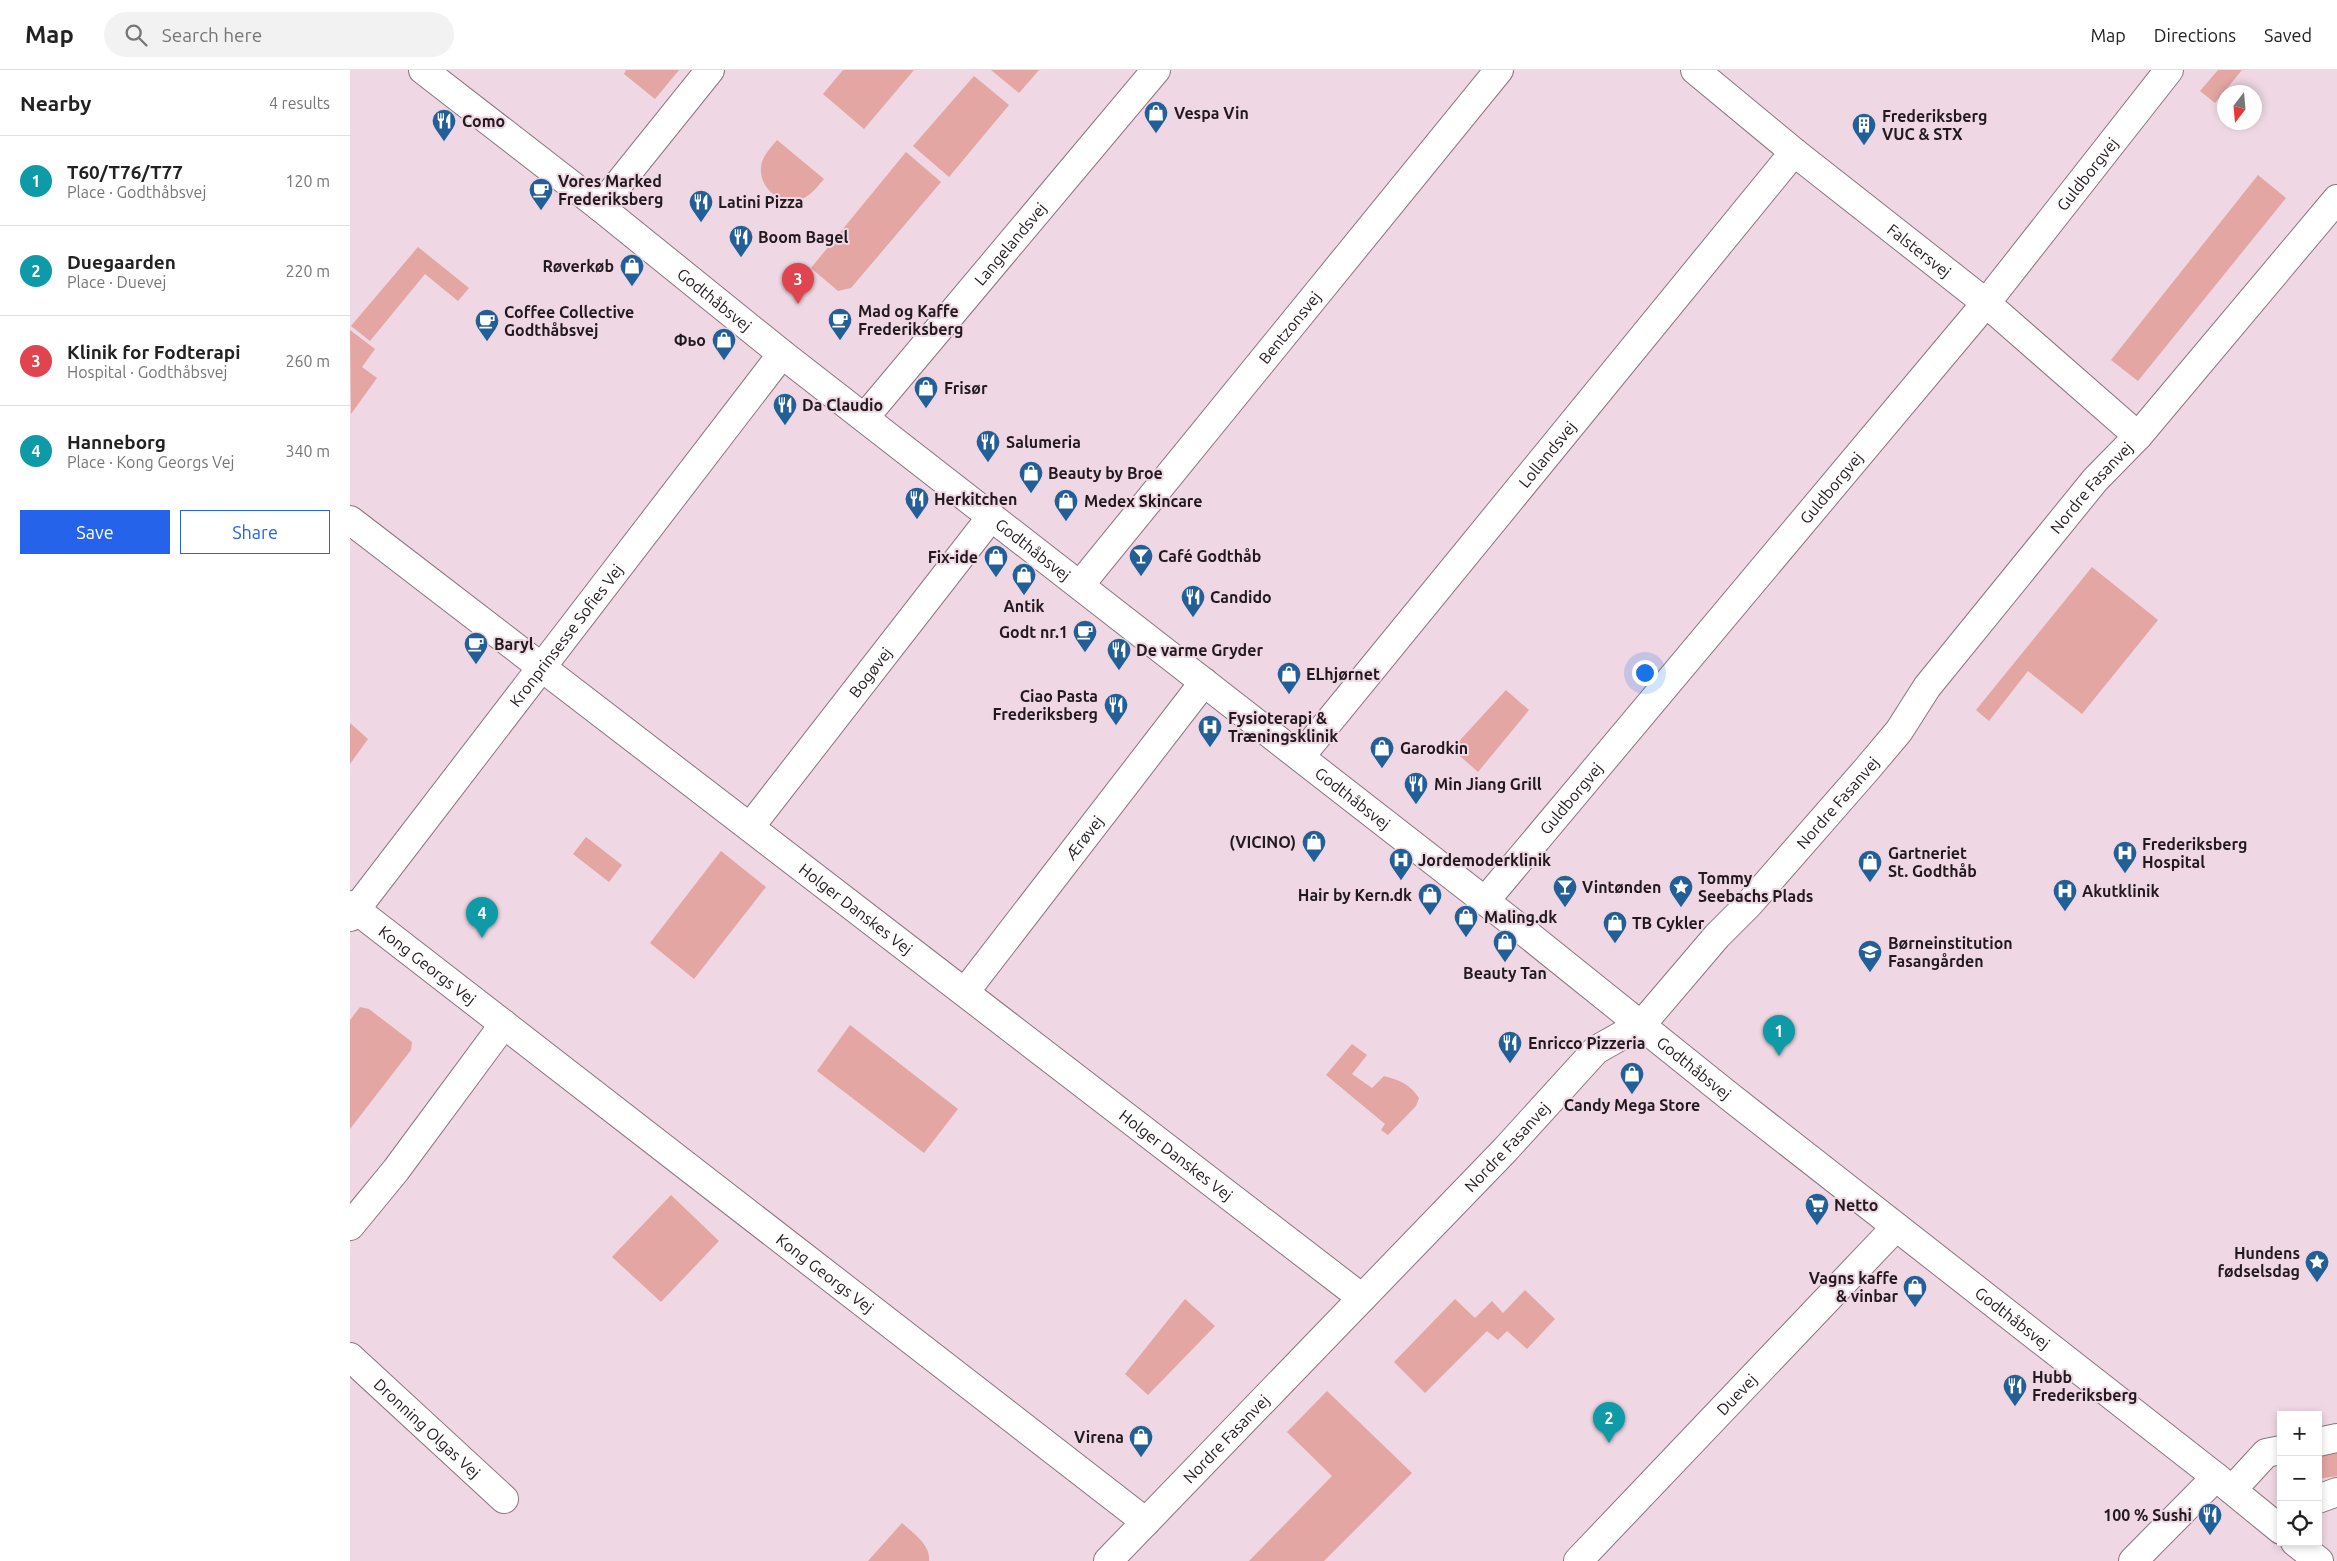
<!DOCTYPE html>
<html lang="en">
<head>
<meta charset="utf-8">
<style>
  :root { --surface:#fff; --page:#f2f2f2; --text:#222; --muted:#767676; --line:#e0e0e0; --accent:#2563eb }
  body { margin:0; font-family:Ubuntu,sans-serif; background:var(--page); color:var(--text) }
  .controls { position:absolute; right:15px; bottom:15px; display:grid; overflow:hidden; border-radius:0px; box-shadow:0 2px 8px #0003 }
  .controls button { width:45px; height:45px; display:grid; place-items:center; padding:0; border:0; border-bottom:1px solid var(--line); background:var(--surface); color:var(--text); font:25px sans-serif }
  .compass { position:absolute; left:1867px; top:15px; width:45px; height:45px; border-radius:50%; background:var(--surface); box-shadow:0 2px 8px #0003; rotate:196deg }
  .you { position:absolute; left:1294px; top:602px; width:18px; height:18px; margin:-12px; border:4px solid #fff; border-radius:50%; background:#1a73e8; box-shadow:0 0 0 8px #1a73e833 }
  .badge { display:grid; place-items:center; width:32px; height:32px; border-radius:50%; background:var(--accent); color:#fff; font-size:16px; font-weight:700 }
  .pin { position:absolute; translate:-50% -41px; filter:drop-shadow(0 1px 2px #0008) }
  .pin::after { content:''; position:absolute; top:26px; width:18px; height:15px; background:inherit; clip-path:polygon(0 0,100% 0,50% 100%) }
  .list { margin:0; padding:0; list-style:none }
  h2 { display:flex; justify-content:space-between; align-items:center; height:65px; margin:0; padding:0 20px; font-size:21px }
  h2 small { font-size:16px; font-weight:400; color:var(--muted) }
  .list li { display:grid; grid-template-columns:32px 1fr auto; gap:15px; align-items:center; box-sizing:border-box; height:90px; padding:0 20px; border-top:1px solid var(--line) }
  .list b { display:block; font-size:19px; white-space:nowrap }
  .list p { margin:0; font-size:16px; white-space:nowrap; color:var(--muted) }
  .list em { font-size:16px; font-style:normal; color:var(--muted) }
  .actions { display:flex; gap:10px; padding:15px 20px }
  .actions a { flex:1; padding:11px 0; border:1px solid var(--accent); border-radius:0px; text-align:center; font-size:18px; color:var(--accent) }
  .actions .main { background:var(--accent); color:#fff }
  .icon { flex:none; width:28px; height:28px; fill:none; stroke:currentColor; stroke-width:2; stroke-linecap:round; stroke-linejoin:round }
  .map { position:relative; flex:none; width:1987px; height:1491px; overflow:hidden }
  header { display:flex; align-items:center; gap:30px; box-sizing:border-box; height:70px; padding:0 25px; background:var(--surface); border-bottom:1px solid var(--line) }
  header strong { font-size:24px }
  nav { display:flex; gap:28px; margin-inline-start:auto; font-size:18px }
  .search { width:350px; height:45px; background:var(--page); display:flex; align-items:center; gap:12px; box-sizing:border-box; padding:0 18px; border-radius:28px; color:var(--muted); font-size:19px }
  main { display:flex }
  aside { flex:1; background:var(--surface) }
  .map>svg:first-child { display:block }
  .green { fill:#e3a6a2 }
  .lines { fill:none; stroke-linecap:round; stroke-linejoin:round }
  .minor-casing { stroke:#8b7581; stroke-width:30 }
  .tertiary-casing { stroke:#8b7581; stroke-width:30 }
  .minor { stroke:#fff; stroke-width:28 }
  .tertiary { stroke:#fff; stroke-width:28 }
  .labels { text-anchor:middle; stroke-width:4; stroke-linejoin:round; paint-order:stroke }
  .poi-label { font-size:16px; font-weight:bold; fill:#21191e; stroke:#efd7e3; text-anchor:start }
  .street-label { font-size:16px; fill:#21191e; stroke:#efd7e3 }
</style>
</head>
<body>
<header>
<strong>Map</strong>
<div class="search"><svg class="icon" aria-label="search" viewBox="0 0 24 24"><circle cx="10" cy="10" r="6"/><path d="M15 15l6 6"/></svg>Search here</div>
<nav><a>Map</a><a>Directions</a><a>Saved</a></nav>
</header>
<main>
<aside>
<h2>Nearby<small>4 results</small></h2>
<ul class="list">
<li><span class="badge" style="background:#0f9aa8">1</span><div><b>T60/T76/T77</b><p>Place · Godthåbsvej</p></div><em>120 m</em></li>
<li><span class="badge" style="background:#0f9aa8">2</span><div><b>Duegaarden</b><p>Place · Duevej</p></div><em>220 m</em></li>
<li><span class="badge" style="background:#e0444e">3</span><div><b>Klinik for Fodterapi</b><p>Hospital · Godthåbsvej</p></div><em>260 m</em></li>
<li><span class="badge" style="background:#0f9aa8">4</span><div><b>Hanneborg</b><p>Place · Kong Georgs Vej</p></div><em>340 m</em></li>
</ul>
<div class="actions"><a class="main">Save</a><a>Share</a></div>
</aside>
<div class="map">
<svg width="1987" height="1491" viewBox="0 0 1987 1491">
  <rect width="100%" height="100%" fill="#efd7e3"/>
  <!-- green -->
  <g class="green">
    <polygon points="276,0 329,0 305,29 274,4"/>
    <polygon points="493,0 564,0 514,59 473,24"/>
    <polygon points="641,0 689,0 669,23"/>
    <polygon points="1868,0 1892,0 1865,33 1850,21"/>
    <polygon points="624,6 659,35 599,107 563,76"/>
    <path d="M427,70l47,39c-6,7 -12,15 -20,19 -21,9 -45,-8 -43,-31 1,-11 10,-19 16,-27z"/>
    <polygon points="556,82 591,112 501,218 488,221 461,198"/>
    <polygon points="1908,105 1936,128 1788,311 1761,290"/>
    <polygon points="68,177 119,218 108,231 75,204 20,271 1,256"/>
    <polygon points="0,260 25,279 12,297 27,308 1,344"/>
    <polygon points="1742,497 1808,550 1732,644 1678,601 1639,651 1626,640"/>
    <polygon points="1156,620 1179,640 1128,702 1102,679"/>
    <polygon points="0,653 18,669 0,694"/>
    <polygon points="236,767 272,795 259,812 223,784"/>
    <polygon points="371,781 416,817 344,909 300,873"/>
    <polygon points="10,937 19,939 62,972 61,980 0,1059 0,950"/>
    <polygon points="500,955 608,1039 574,1083 467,1001"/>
    <path d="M1002,974l15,11 -15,19 20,14 12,-12c15,4 26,8 35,22l-3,8 -28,29 -7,-5 4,-6 -59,-49z"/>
    <polygon points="321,1125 369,1171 311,1232 262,1187"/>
    <polygon points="1175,1220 1205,1249 1177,1279 1157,1261 1148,1270 1137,1261 1075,1323 1044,1292 1105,1229 1125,1248 1142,1231 1153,1243"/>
    <polygon points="835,1229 865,1256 798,1325 775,1304"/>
    <polygon points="977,1321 1062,1403 974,1491 899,1491 982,1406 937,1362"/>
    <polygon points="1987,1382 1987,1406 1968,1409 1968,1385"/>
    <path d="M552,1453c11,10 29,22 27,38h-61z"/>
  </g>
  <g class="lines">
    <defs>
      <g id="minor">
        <path id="s1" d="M1345,0l99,82 192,151 152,133"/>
        <polyline points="250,137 360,0"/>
        <path id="s2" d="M515,347l291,-347"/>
        <path id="s3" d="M0,450l1012,778"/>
        <path id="s4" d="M730,515l419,-515"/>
        <path id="s5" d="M950,687l494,-605"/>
        <path id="s6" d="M400,757l241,-310"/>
        <path id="s7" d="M1135,831l501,-598 183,-233"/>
        <path id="s8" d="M0,835l796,617"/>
        <path id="s9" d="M0,847l432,-563"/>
        <path id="s10" d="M615,922l239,-310"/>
        <polyline points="0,1156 46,1100 154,954"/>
        <path id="s11" d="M0,1287l154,142"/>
        <path id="s12" d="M1228,1491l318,-334"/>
        <polyline points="1783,1491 1866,1407"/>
      </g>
      <g id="tertiary">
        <path id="s13" d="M73,0l177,137 182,147 744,579 203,163 487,381 65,53"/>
        <polyline points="1968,1372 1987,1368"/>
        <polyline points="1882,1420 1916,1383 1931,1380"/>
        <polyline points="1968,1429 1987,1422"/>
        <polyline points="1945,1472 1969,1491"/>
        <path id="s14" d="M758,1491l397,-411 91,-100 46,-26 75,-88 32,-32 118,-135 32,-38 28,-44 168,-207 43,-44 199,-237"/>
      </g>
    </defs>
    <!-- minor casing -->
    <use href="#minor" class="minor-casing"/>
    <!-- tertiary casing -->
    <use href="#tertiary" class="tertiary-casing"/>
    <!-- minor -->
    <use href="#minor" class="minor"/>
    <!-- tertiary -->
    <use href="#tertiary" class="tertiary"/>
  </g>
  <!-- icons -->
  <defs>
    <symbol id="shop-pin" viewBox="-11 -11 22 30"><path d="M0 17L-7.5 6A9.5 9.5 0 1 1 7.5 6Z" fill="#225f96" stroke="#efd7e3"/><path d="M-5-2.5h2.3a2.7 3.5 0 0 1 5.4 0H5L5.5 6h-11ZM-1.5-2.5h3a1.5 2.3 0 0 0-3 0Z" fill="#fff"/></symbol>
    <symbol id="restaurant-pin" viewBox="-11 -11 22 30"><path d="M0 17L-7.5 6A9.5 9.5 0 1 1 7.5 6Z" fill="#225f96" stroke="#efd7e3"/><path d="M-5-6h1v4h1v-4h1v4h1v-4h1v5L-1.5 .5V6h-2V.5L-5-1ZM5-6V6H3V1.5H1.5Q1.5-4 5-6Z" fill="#fff"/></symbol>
    <symbol id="building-pin" viewBox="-11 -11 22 30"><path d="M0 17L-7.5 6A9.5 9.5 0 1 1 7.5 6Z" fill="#225f96" stroke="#efd7e3"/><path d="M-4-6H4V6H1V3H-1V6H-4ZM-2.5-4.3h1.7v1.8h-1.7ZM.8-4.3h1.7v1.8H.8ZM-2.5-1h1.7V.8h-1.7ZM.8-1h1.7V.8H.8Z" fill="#fff"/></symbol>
    <symbol id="cafe-pin" viewBox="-11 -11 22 30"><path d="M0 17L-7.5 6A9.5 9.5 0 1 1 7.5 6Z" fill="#225f96" stroke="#efd7e3"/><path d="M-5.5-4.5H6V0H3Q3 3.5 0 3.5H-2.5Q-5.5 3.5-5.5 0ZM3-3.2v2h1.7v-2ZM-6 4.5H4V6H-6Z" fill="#fff"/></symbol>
    <symbol id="bar-pin" viewBox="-11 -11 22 30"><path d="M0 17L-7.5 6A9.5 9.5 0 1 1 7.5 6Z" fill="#225f96" stroke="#efd7e3"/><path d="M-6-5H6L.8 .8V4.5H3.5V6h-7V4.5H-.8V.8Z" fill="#fff"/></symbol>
    <symbol id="hospital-pin" viewBox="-11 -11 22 30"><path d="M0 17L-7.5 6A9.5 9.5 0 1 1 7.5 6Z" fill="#225f96" stroke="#efd7e3"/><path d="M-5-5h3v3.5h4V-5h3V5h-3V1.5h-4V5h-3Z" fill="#fff"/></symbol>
    <symbol id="sight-pin" viewBox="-11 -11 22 30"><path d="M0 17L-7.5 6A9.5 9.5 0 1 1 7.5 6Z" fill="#225f96" stroke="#efd7e3"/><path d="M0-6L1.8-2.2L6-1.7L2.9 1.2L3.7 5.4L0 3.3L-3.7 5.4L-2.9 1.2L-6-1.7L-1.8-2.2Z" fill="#fff"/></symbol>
    <symbol id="school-pin" viewBox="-11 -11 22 30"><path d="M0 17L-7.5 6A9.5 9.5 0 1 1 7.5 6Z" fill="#225f96" stroke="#efd7e3"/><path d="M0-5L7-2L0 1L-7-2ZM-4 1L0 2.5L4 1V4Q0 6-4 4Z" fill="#fff"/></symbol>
    <symbol id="supermarket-pin" viewBox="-11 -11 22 30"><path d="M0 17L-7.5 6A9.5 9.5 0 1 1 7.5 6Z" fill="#225f96" stroke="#efd7e3"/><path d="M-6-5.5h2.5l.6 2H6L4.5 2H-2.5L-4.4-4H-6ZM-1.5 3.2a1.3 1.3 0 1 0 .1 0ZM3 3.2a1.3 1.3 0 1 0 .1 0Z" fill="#fff"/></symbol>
  </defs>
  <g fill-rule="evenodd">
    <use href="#shop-pin" x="792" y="29" width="28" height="38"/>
    <use href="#restaurant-pin" x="80" y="37" width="28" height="38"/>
    <use href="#building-pin" x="1500" y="41" width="28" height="38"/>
    <use href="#cafe-pin" x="177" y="106" width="28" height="38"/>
    <use href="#restaurant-pin" x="337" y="118" width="28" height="38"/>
    <use href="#restaurant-pin" x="377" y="153" width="28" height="38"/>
    <use href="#shop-pin" x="268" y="182" width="28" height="38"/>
    <use href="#cafe-pin" x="476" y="236" width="28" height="38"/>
    <use href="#cafe-pin" x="123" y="237" width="28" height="38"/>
    <use href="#shop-pin" x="360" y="256" width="28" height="38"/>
    <use href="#shop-pin" x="562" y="304" width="28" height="38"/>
    <use href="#restaurant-pin" x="421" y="321" width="28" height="38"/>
    <use href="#restaurant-pin" x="624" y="358" width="28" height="38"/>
    <use href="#shop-pin" x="667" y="389" width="28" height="38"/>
    <use href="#restaurant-pin" x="553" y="415" width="28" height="38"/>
    <use href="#shop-pin" x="702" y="417" width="28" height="38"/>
    <use href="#bar-pin" x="777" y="472" width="28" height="38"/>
    <use href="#shop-pin" x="632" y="473" width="28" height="38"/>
    <use href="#shop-pin" x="660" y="491" width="28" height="38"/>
    <use href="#restaurant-pin" x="829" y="513" width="28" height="38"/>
    <use href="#cafe-pin" x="721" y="548" width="28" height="38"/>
    <use href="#cafe-pin" x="112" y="560" width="28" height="38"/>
    <use href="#restaurant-pin" x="755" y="566" width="28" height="38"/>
    <use href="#shop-pin" x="925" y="590" width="28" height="38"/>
    <use href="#restaurant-pin" x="752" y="621" width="28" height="38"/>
    <use href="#hospital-pin" x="846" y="643" width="28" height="38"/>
    <use href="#shop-pin" x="1018" y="664" width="28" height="38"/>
    <use href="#restaurant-pin" x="1052" y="700" width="28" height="38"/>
    <use href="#shop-pin" x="950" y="758" width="28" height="38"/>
    <use href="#hospital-pin" x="1761" y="769" width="28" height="38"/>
    <use href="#hospital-pin" x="1037" y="776" width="28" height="38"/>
    <use href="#shop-pin" x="1506" y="778" width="28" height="38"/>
    <use href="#bar-pin" x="1201" y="803" width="28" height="38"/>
    <use href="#sight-pin" x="1317" y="803" width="28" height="38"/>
    <use href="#hospital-pin" x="1701" y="807" width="28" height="38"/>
    <use href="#shop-pin" x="1066" y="811" width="28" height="38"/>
    <use href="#shop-pin" x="1102" y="833" width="28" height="38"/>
    <use href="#shop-pin" x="1251" y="839" width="28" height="38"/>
    <use href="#shop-pin" x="1141" y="858" width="28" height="38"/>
    <use href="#school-pin" x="1506" y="868" width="28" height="38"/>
    <use href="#restaurant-pin" x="1146" y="959" width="28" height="38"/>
    <use href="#shop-pin" x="1268" y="990" width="28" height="38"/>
    <use href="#supermarket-pin" x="1453" y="1121" width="28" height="38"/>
    <use href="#sight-pin" x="1953" y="1178" width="28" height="38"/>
    <use href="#shop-pin" x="1551" y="1203" width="28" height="38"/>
    <use href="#restaurant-pin" x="1651" y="1302" width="28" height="38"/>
    <use href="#shop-pin" x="777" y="1353" width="28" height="38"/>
    <use href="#restaurant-pin" x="1846" y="1431" width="28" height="38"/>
  </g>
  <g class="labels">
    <!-- poi labels -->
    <g class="poi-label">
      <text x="824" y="49">Vespa Vin</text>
      <text x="1532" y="52">Frederiksberg<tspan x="1532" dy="18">VUC &amp; STX</tspan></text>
      <text x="112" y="57">Como</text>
      <text x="208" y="117">Vores Marked<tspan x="208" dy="18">Frederiksberg</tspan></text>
      <text x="368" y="138">Latini Pizza</text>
      <text x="408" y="173">Boom Bagel</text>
      <text x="264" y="202" text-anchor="end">Røverkøb</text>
      <text x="508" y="247">Mad og Kaffe<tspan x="508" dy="18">Frederiksberg</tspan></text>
      <text x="154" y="248">Coffee Collective<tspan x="154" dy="18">Godthåbsvej</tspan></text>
      <text x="356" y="276" text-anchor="end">Фьо</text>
      <text x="594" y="324">Frisør</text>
      <text x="452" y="341">Da Claudio</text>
      <text x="656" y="378">Salumeria</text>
      <text x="698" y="409">Beauty by Broe</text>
      <text x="584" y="435">Herkitchen</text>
      <text x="734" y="437">Medex Skincare</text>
      <text x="808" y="492">Café Godthåb</text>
      <text x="628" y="493" text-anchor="end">Fix-ide</text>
      <text x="860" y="533">Candido</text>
      <text x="674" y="542" text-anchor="middle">Antik</text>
      <text x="718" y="568" text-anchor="end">Godt nr.1</text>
      <text x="144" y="580">Baryl</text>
      <text x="786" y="586">De varme Gryder</text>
      <text x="956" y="610">ELhjørnet</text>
      <text x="748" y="632" text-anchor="end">Ciao Pasta<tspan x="748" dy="18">Frederiksberg</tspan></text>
      <text x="878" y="654">Fysioterapi &amp;<tspan x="878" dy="18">Træningsklinik</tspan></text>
      <text x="1050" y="684">Garodkin</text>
      <text x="1084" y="720">Min Jiang Grill</text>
      <text x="946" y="778" text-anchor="end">(VICINO)</text>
      <text x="1792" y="780">Frederiksberg<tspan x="1792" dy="18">Hospital</tspan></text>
      <text x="1538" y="789">Gartneriet<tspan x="1538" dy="18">St. Godthåb</tspan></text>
      <text x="1068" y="796">Jordemoderklinik</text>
      <text x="1348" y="814">Tommy<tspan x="1348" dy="18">Seebachs Plads</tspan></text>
      <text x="1232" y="823">Vintønden</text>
      <text x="1732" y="827">Akutklinik</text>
      <text x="1062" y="831" text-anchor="end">Hair by Kern.dk</text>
      <text x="1134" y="853">Maling.dk</text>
      <text x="1282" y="859">TB Cykler</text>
      <text x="1538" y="879">Børneinstitution<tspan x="1538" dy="18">Fasangården</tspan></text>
      <text x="1155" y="909" text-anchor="middle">Beauty Tan</text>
      <text x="1178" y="979">Enricco Pizzeria</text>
      <text x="1282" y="1041" text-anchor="middle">Candy Mega Store</text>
      <text x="1484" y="1141">Netto</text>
      <text x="1950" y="1189" text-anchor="end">Hundens<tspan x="1950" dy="18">fødselsdag</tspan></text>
      <text x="1548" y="1214" text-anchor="end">Vagns kaffe<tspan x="1548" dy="18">&amp; vinbar</tspan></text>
      <text x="1682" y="1313">Hubb<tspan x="1682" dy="18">Frederiksberg</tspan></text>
      <text x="774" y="1373" text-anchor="end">Virena</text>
      <text x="1842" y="1451" text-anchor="end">100 % Sushi</text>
    </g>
    <!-- street labels -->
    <g class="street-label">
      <text dy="6" stroke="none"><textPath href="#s7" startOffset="944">Guldborgvej</textPath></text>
      <text dy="6" stroke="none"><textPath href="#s2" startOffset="226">Langelandsvej</textPath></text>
      <text dy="6" stroke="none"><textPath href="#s1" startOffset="288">Falstersvej</textPath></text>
      <text dy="6" stroke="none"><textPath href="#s13" startOffset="371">Godthåbsvej</textPath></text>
      <text dy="6" stroke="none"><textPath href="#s4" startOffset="332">Bentzonsvej</textPath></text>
      <text dy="6" stroke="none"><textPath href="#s5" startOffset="391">Lollandsvej</textPath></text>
      <text dy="6" stroke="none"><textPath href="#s14" startOffset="1460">Nordre Fasanvej</textPath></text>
      <text dy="6" stroke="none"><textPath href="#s7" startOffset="539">Guldborgvej</textPath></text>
      <text dy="6" stroke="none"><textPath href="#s13" startOffset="776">Godthåbsvej</textPath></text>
      <text dy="6" stroke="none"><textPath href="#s9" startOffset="355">Kronprinsesse Sofies Vej</textPath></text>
      <text dy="6" stroke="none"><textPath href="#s6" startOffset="196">Bogøvej</textPath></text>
      <text dy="6" stroke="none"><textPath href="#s13" startOffset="1181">Godthåbsvej</textPath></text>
      <text dy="6" stroke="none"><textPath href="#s7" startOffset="134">Guldborgvej</textPath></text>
      <text dy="6" stroke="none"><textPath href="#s14" startOffset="1055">Nordre Fasanvej</textPath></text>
      <text dy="6" stroke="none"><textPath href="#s10" startOffset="195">Ærøvej</textPath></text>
      <text dy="6" stroke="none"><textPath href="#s3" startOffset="638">Holger Danskes Vej</textPath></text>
      <text dy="6" stroke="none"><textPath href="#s8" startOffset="98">Kong Georgs Vej</textPath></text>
      <text dy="6" stroke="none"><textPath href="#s13" startOffset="1616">Godthåbsvej</textPath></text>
      <text dy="6" stroke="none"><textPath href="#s14" startOffset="575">Nordre Fasanvej</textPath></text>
      <text dy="6" stroke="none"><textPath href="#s3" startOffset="1042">Holger Danskes Vej</textPath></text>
      <text dy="6" stroke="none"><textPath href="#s8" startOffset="601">Kong Georgs Vej</textPath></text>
      <text dy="6" stroke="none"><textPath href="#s13" startOffset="2021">Godthåbsvej</textPath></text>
      <text dy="6" stroke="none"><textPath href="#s12" startOffset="230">Duevej</textPath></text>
      <text dy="6" stroke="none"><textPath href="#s11" startOffset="105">Dronning Olgas Vej</textPath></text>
      <text dy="6" stroke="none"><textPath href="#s14" startOffset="170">Nordre Fasanvej</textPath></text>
    </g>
  </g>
</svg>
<div class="controls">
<button>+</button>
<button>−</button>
<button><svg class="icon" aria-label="locate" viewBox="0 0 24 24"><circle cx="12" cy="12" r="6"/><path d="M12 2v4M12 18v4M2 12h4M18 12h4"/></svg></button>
</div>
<svg class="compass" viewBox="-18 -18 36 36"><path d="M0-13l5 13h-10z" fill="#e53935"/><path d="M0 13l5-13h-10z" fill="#767676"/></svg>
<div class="you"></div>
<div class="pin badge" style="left:1429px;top:986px;background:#0f9aa8">1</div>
<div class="pin badge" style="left:1259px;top:1373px;background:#0f9aa8">2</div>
<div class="pin badge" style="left:448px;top:234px;background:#e0444e">3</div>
<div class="pin badge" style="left:132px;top:868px;background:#0f9aa8">4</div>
</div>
</main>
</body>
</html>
